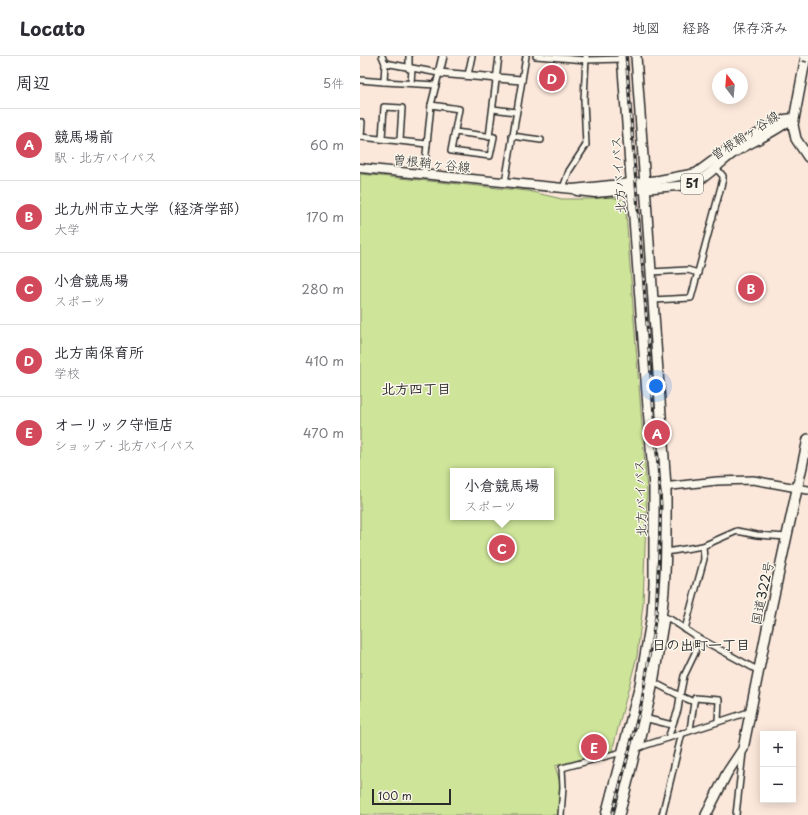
<!DOCTYPE html>
<html lang="ja">
<head>
<meta charset="utf-8">
<style>
  :root { --surface:#fff; --page:#f7f7f7; --text:#2b2b33; --muted:#7c7c81; --line:#e1e1e2; --accent:#d1495b }
  body { margin:0; font-family:"Playpen Sans","Klee One",sans-serif; background:var(--page); color:var(--text) }
  .controls { position:absolute; right:12px; bottom:12px; display:grid; overflow:hidden; border-radius:0px; box-shadow:0 2px 10px #0003 }
  .controls button { width:36px; height:36px; display:grid; place-items:center; padding:0; border:0; border-bottom:1px solid var(--line); background:var(--surface); color:var(--text); font:20px sans-serif }
  .compass { position:absolute; left:352px; top:12px; width:36px; height:36px; border-radius:50%; background:var(--surface); box-shadow:0 2px 10px #0003; rotate:344deg }
  .scale { position:absolute; left:12px; bottom:10px; width:79px; box-sizing:border-box; padding-left:4px; border:2px solid #2b2b2b; border-top:0; font-size:11px; line-height:14px; white-space:nowrap; color:#2b2b2b; -webkit-text-stroke:3px #fbf7ec; paint-order:stroke }
  .you { position:absolute; left:296px; top:330px; width:14px; height:14px; margin:-10px; border:3px solid #fff; border-radius:50%; background:#1a73e8; box-shadow:0 0 0 6px #1a73e833 }
  .badge { display:grid; place-items:center; width:26px; height:26px; border-radius:50%; background:var(--accent); color:#fff; font-size:13px; font-weight:700 }
  .pin { position:absolute; translate:-50% -50%; border:2px solid #fff; box-shadow:0 1px 4px #0006 }
  .popup { position:absolute; left:90px; top:412px; width:104px; height:52px; box-sizing:border-box; display:grid; place-content:center; border-radius:0px; background:var(--surface); filter:drop-shadow(0 1px 3px #0005); font-size:13px; white-space:nowrap; color:var(--muted) }
  .popup b { font-size:15px; color:var(--text) }
  .popup::after { content:''; position:absolute; left:50%; top:100%; margin-left:-8px; border:8px solid transparent; border-top-color:var(--surface) }
  .list { margin:0; padding:0; list-style:none }
  h2 { display:flex; justify-content:space-between; align-items:center; height:52px; margin:0; padding:0 16px; font-size:17px }
  h2 small { font-size:13px; font-weight:400; color:var(--muted) }
  .list li { display:grid; grid-template-columns:26px 1fr auto; gap:12px; align-items:center; box-sizing:border-box; height:72px; padding:0 16px; border-top:1px solid var(--line) }
  .list b { display:block; font-size:15px; white-space:nowrap }
  .list p { margin:0; font-size:13px; white-space:nowrap; color:var(--muted) }
  .list em { font-size:13px; font-style:normal; color:var(--muted) }
  .map { position:relative; flex:none; width:448px; height:759px; overflow:hidden }
  header { display:flex; align-items:center; gap:24px; box-sizing:border-box; height:56px; padding:0 20px; background:var(--surface); border-bottom:1px solid var(--line) }
  header strong { font-size:19px }
  nav { display:flex; gap:22px; margin-inline-start:auto; font-size:14px }
  main { display:flex }
  aside { flex:1; background:var(--surface) }
  .map>svg:first-child { display:block }
  .green { fill:#cde499; stroke:#7c8862; fill-rule:evenodd }
  .lines { fill:none; stroke-linecap:round; stroke-linejoin:round }
  .street-casing { stroke:#2b2b2b; stroke-width:8 }
  .secondary-casing { stroke:#2b2b2b; stroke-width:10 }
  .primary-casing { stroke:#2b2b2b; stroke-width:11 }
  .highway-casing { stroke:#2b2b2b; stroke-width:12 }
  .street { stroke:#fbf7ec; stroke-width:5 }
  .secondary { stroke:#fbf7ec; stroke-width:7 }
  .primary { stroke:#fbf7ec; stroke-width:8 }
  .highway { stroke:#fbf7ec; stroke-width:9 }
  .rail-casing { stroke:#2b2b2b; stroke-width:3 }
  .rail { stroke:#fbf7ec; stroke-width:1.5; stroke-dasharray:4.5; stroke-linecap:butt }
  .highway-bridge-casing { stroke:#2b2b2b; stroke-width:12; stroke-linecap:butt }
  .highway-bridge { stroke:#fbf7ec; stroke-width:9 }
  .labels { text-anchor:middle; stroke-width:3; stroke-linejoin:round; paint-order:stroke }
  .shield { fill:#fbf7ec; stroke:#696865; stroke-width:1 }
  .shield-label { font-size:12px; font-weight:bold; fill:#2b2b2b }
  .street-label { font-size:13px; fill:#2b2b2b; stroke:#fbf7ec }
  .neighbourhood-label { font-size:14px; font-weight:bold; fill:#2b2b2b; stroke:#fbf7ec }
</style>
</head>
<body>
<header>
<strong>Locato</strong>
<nav><a>地図</a><a>経路</a><a>保存済み</a></nav>
</header>
<main>
<aside>
<h2>周辺<small>5件</small></h2>
<ul class="list">
<li><span class="badge">A</span><div><b>競馬場前</b><p>駅 · 北方バイパス</p></div><em>60 m</em></li>
<li><span class="badge">B</span><div><b>北九州市立大学（経済学部）</b><p>大学</p></div><em>170 m</em></li>
<li><span class="badge">C</span><div><b>小倉競馬場</b><p>スポーツ</p></div><em>280 m</em></li>
<li><span class="badge">D</span><div><b>北方南保育所</b><p>学校</p></div><em>410 m</em></li>
<li><span class="badge">E</span><div><b>オーリック守恒店</b><p>ショップ · 北方バイパス</p></div><em>470 m</em></li>
</ul>
</aside>
<div class="map">
<svg width="448" height="759" viewBox="0 0 448 759">
  <rect width="100%" height="100%" fill="#fce8db"/>
  <filter id="ink" filterUnits="userSpaceOnUse"><feTurbulence type="fractalNoise" baseFrequency=".025" numOctaves="2"/><feDisplacementMap in="SourceGraphic" scale="8" xChannelSelector="R" yChannelSelector="G"/><feConvolveMatrix kernelMatrix="1 2 1 2 8 2 1 2 1" color-interpolation-filters="sRGB"/></filter>
  <g filter="url(#ink)">
    <!-- green -->
    <path class="green" d="M0,118l168,17 34,8h29l19,-2 15,3 22,292 -4,112 -6,52 -25,95 -57,15 6,19 -3,30h-198zM93,415h98v46h-98z"/>
    <g class="lines">
      <defs>
        <g id="street">
          <polyline points="22,0 25,7"/>
          <polyline points="49,0 49,13"/>
          <polyline points="176,0 226,4 263,3"/>
          <polyline points="108,19 112,0"/>
          <polyline points="0,24 24,26 25,7 79,17 71,49 64,118"/>
          <polyline points="24,26 76,29"/>
          <polyline points="51,27 52,13"/>
          <polyline points="71,49 99,53 91,95 130,100 134,81 95,76"/>
          <polyline points="133,53 156,56"/>
          <polyline points="0,66 2,66 1,81 67,88"/>
          <polyline points="152,80 181,84"/>
          <polyline points="129,81 139,0"/>
          <polyline points="22,82 24,51 42,52 40,84"/>
          <polyline points="145,127 166,0"/>
          <polyline points="203,132 209,115 226,89 224,44 226,0"/>
          <polyline points="291,216 328,214 338,217"/>
          <polyline points="293,244 331,242 363,123 363,120 356,112"/>
          <polyline points="306,496 343,490 377,475 397,479 427,481"/>
          <polyline points="305,562 310,563 337,581 399,615"/>
          <polyline points="325,573 344,503 343,490"/>
          <polyline points="295,627 320,640 318,654 308,682"/>
          <polyline points="334,646 335,642 359,644 358,665"/>
          <polyline points="288,663 312,669"/>
          <polyline points="330,674 334,646 320,640 324,620 335,597 337,581"/>
          <polyline points="281,691 295,627 306,562"/>
          <polyline points="201,759 203,731 202,712 277,692 389,656"/>
          <polyline points="302,759 322,677"/>
          <polyline points="376,759 383,696"/>
        </g>
        <g id="secondary">
          <polyline points="83,0 79,17 161,24"/>
          <polyline points="294,432 357,425 393,424 448,434"/>
        </g>
        <g id="primary">
          <polyline points="0,112 213,133 299,124 336,117 370,92 425,63 433,62"/>
          <path d="M217,135l18,2 94,-8c18,-6 30,-22 45,-32 19,-12 41,-20 59,-35"/>
        </g>
        <g id="highway">
          <polyline points="446,0 433,69 436,83 448,101"/>
          <polyline points="246,759 280,629 292,559 294,528 294,432 262,0"/>
          <path d="M259,759c17,-65 33,-130 42,-197 6,-43 5,-87 5,-131l-30,-431"/>
          <polyline points="346,759 367,717 383,693 412,548 448,383"/>
        </g>
      </defs>
      <!-- street casing -->
      <use href="#street" class="street-casing"/>
      <!-- secondary casing -->
      <use href="#secondary" class="secondary-casing"/>
      <!-- primary casing -->
      <use href="#primary" class="primary-casing"/>
      <!-- highway casing -->
      <use href="#highway" class="highway-casing"/>
      <!-- street -->
      <use href="#street" class="street"/>
      <!-- secondary -->
      <use href="#secondary" class="secondary"/>
      <!-- primary -->
      <use href="#primary" class="primary"/>
      <!-- highway -->
      <use href="#highway" class="highway"/>
      <defs>
        <polyline id="rail" points="252,759 281,650 296,559 301,449 266,0"/>
      </defs>
      <!-- rail casing -->
      <use href="#rail" class="rail-casing"/>
      <!-- rail -->
      <use href="#rail" class="rail"/>
      <defs>
        <polyline id="highway-bridge" points="444,0 448,1"/>
      </defs>
      <!-- highway-bridge casing -->
      <use href="#highway-bridge" class="highway-bridge-casing"/>
      <!-- highway-bridge -->
      <use href="#highway-bridge" class="highway-bridge"/>
    </g>
  </g>
  <g class="labels">
    <!-- shield labels -->
    <rect class="shield" x="321" y="118" width="22" height="20" rx="3"/>
    <g class="shield-label">
      <text x="332" y="132">51</text>
    </g>
    <!-- street labels -->
    <g class="street-label">
      <text transform="translate(385 79) rotate(-33)" y="5">曽根鞘ヶ谷線</text>
      <text transform="translate(72 107) rotate(6)" y="5">曽根鞘ヶ谷線</text>
      <text transform="translate(258 119) rotate(-94)" y="5">北方バイパス</text>
      <text transform="translate(280 442) rotate(-92)" y="5">北方バイパス</text>
      <text transform="translate(402 537) rotate(-78)" y="5">国道322号</text>
    </g>
    <!-- neighbourhood labels -->
    <g class="neighbourhood-label">
      <text x="56" y="338">北方四丁目</text>
      <text x="341" y="594">日の出町一丁目</text>
    </g>
  </g>
</svg>
<div class="controls">
<button>+</button>
<button>−</button>
</div>
<svg class="compass" viewBox="-18 -18 36 36"><path d="M0-13l5 13h-10z" fill="#e53935"/><path d="M0 13l5-13h-10z" fill="#7c7c81"/></svg>
<div class="scale">100 m</div>
<div class="you"></div>
<div class="pin badge" style="left:297px;top:377px">A</div>
<div class="pin badge" style="left:391px;top:232px">B</div>
<div class="pin badge" style="left:142px;top:492px">C</div>
<div class="popup"><b>小倉競馬場</b>スポーツ</div>
<div class="pin badge" style="left:192px;top:22px">D</div>
<div class="pin badge" style="left:234px;top:691px">E</div>
</div>
</main>
</body>
</html>
